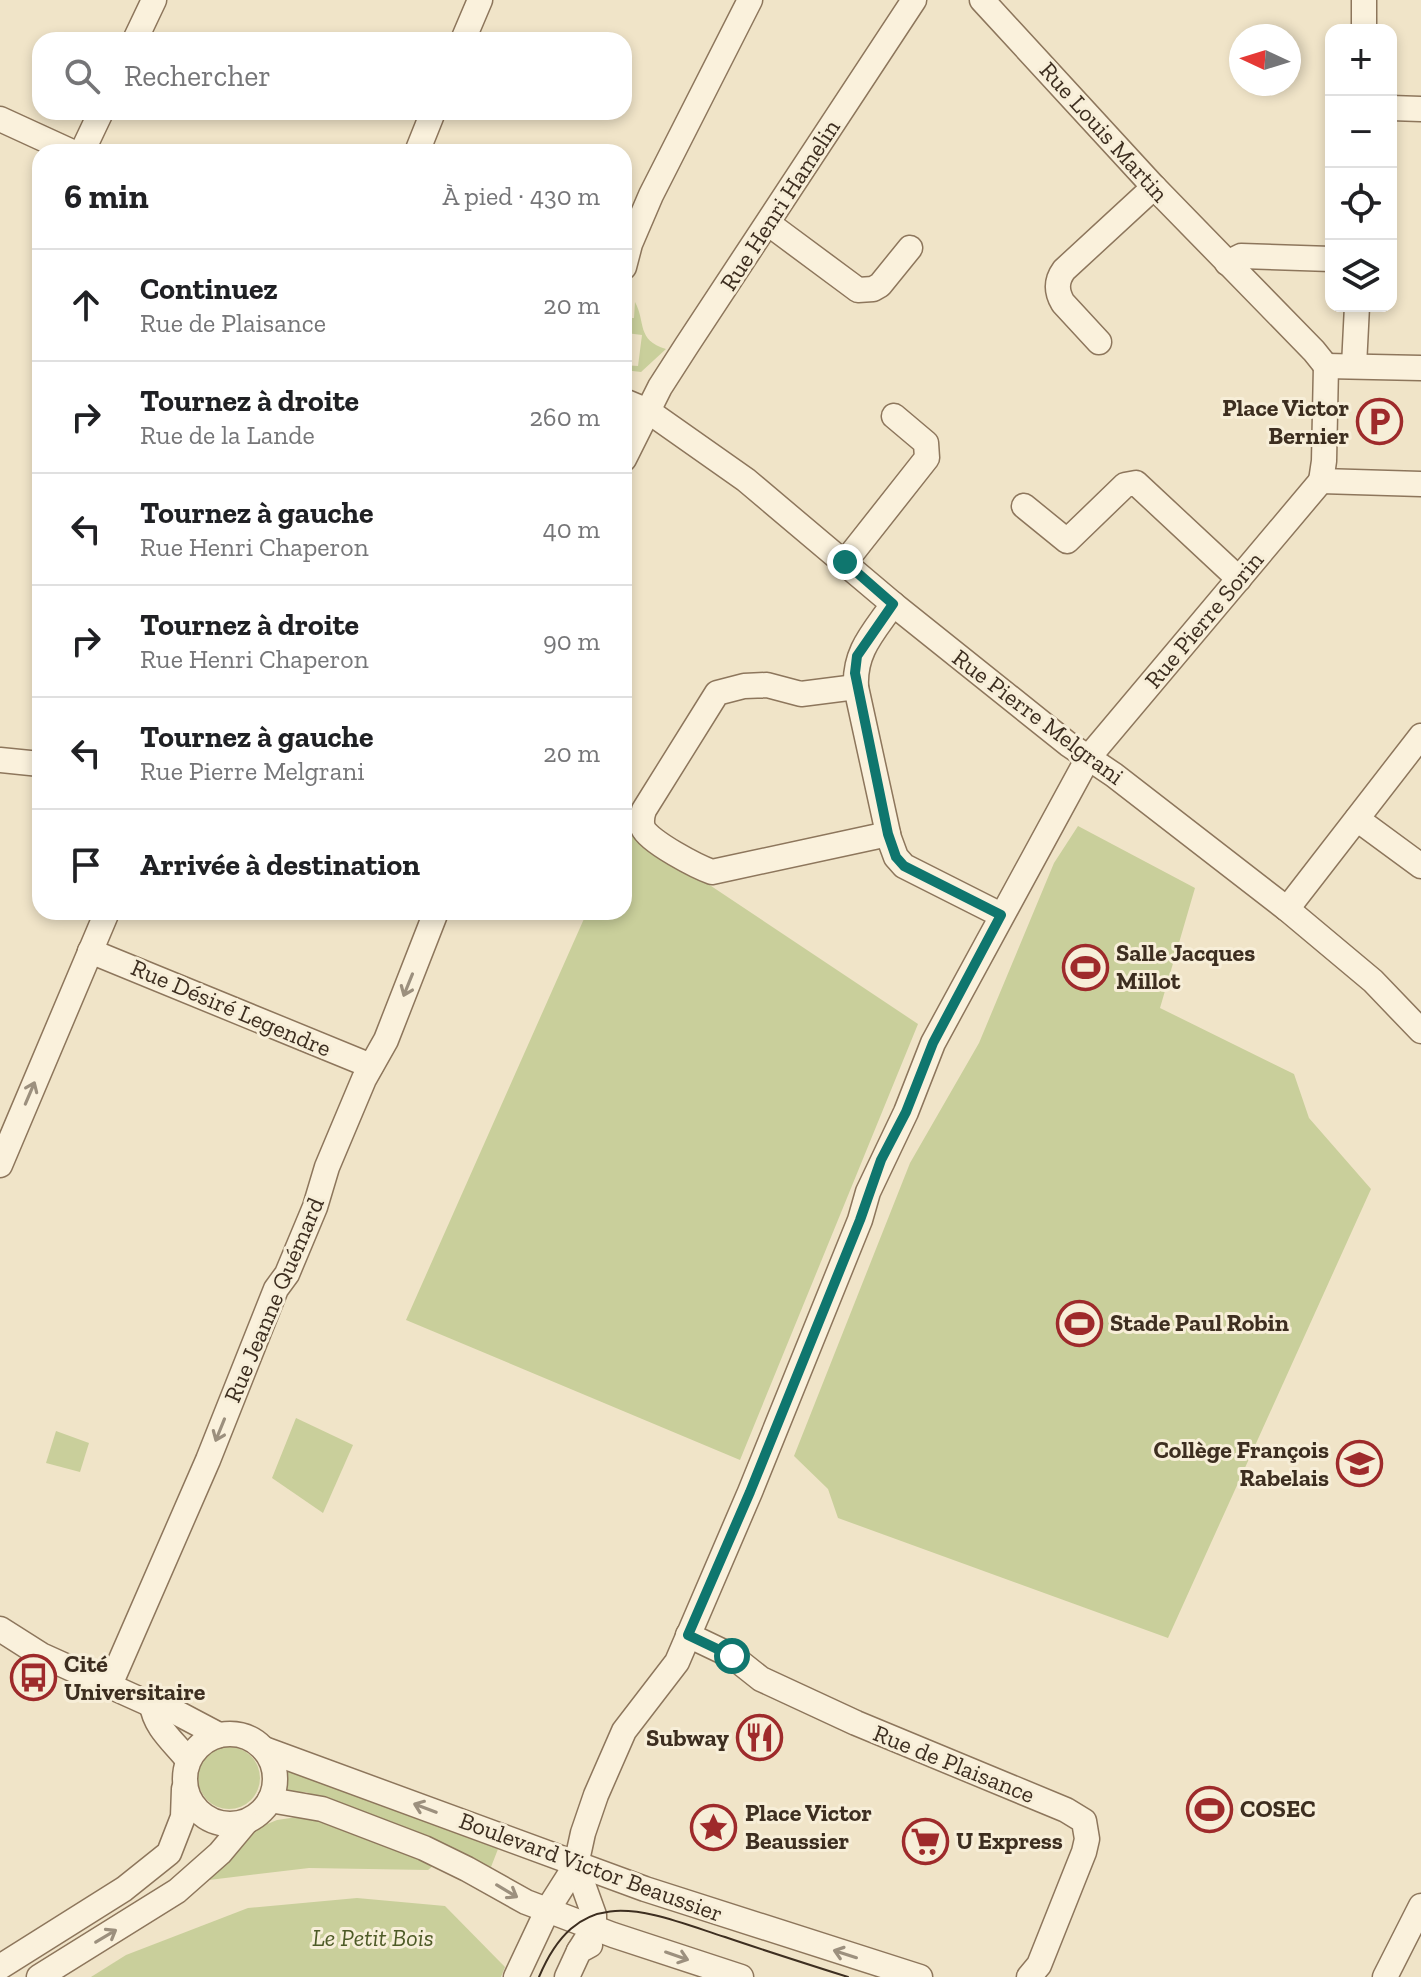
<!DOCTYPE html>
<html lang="fr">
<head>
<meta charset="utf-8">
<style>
  :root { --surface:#fff; --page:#f6f6f6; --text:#202124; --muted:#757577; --line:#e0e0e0 }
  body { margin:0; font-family:"Zilla Slab",serif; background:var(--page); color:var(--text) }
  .controls { position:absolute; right:24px; top:24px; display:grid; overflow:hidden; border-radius:16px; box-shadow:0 4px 12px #0003 }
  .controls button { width:72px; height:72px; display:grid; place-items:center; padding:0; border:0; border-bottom:2px solid var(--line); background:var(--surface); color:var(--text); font:40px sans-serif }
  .compass { position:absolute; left:1229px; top:24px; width:72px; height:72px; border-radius:50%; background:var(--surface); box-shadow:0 4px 12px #0003; rotate:274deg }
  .stop { position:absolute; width:24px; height:24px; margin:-18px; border:6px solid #0f766e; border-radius:50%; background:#fff }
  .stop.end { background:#0f766e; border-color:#fff; box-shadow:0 2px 8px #0008 }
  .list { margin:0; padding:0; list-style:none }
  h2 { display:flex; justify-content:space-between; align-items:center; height:104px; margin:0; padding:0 32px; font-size:34px }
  h2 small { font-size:26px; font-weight:400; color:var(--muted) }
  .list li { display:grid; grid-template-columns:52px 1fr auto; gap:24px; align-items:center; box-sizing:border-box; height:112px; padding:0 32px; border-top:2px solid var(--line) }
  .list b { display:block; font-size:30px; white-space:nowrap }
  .list p { margin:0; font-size:26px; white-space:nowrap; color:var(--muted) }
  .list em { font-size:26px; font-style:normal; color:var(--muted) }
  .icon { flex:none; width:44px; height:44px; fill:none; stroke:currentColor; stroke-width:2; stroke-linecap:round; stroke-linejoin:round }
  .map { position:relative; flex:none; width:1421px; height:1977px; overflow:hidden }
  .search { position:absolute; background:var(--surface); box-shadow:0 4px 12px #0003; left:32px; top:32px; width:600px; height:88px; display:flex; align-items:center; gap:20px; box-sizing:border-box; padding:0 28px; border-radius:24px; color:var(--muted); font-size:30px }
  .panel { position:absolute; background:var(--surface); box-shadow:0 4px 12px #0003; left:32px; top:144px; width:600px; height:776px; border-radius:24px }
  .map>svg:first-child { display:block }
  .green { fill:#c9cf9b }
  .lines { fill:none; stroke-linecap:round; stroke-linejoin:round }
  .minor-casing { stroke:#8d765c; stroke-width:27 }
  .minor { stroke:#faf1dc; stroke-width:24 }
  .tram { stroke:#3d2e20; stroke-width:2 }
  .oneway { stroke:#9c907e }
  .route { stroke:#0f766e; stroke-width:10 }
  .labels { text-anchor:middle; stroke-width:6; stroke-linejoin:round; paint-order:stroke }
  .street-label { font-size:24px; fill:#3d2e20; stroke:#f7eed8 }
  .poi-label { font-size:24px; font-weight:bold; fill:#3d2e20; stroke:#f7eed8; text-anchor:start }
  .park-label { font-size:24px; font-style:italic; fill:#4d5a26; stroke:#f7eed8 }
</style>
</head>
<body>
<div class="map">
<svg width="1421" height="1977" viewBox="0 0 1421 1977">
  <rect width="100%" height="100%" fill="#f0e4c8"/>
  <!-- green -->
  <g class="green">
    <path d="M635,302c11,20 1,38 31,47l-25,23 -17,-2v-5l14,1 4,-31 -16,-2 2,-15h6z"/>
    <polygon points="1078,826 1195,888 1160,1008 1294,1074 1309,1118 1371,1189 1168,1638 838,1518 828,1489 794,1456 910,1163 979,1043 1054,863"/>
    <polygon points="624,828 918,1024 740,1460 406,1320 587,912 624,912"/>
    <polygon points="296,1418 353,1445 323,1513 272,1478"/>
    <polygon points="56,1431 89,1443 80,1472 46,1463"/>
    <circle cx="229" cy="1778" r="31"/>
    <polygon points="283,1765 498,1849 491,1867 306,1792 283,1794"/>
    <polygon points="304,1816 434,1865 428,1870 309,1868 209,1880 253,1830 277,1820"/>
    <polygon points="357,1898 445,1906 505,1967 501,1977 91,1977 126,1955 248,1908"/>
  </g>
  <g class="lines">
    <defs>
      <g id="minor">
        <polyline points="982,0 1154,187 1314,351 1326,366"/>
        <polyline points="1364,30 1364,0"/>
        <polyline points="135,40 154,0"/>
        <polyline points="463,40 480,0"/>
        <polyline points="1391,108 1421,109"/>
        <polyline points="0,119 72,152"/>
        <polyline points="82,152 101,112"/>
        <polyline points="417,152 433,112"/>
        <polyline points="769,224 858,290 873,289 880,285 910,248"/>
        <polyline points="1227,263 1241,256 1331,259"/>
        <polyline points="624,267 630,244 651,195 750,0"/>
        <path d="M1099,342l-36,-39c-7,-12 -7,-22 1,-33l90,-83"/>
        <polyline points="1326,366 1421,368"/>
        <polyline points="1354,366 1357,306"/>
        <polyline points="624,401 648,411 746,480 893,604 1068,744 1114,775 1287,909 1373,981 1421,1031"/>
        <polyline points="624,459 660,387 687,345 914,0"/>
        <polyline points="1321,481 1324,461 1326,366"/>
        <polyline points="1321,481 1421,484"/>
        <polyline points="1024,506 1067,541 1125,485 1136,483 1239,579"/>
        <polyline points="845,562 927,458 926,443 894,416"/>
        <path d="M893,604c-19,28 -39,47 -37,83l33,151 7,19 8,9 97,49"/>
        <path d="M856,687l-55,7 -34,-9 -23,1 -27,7 -73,117c-2,6 -3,12 -1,18 6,14 55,39 69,44l176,-38"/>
        <polyline points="0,760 40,764"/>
        <polyline points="1357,819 1421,866"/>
        <polyline points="1287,909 1421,736"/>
        <polyline points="90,951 371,1066"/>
        <polyline points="0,1165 107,912"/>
        <polyline points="0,1629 41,1655 152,1705 166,1707 219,1735"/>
        <polyline points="688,1635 732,1656 761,1679 856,1723 1066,1810 1084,1821 1087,1839 1084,1852 1039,1965 1029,1977"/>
        <polyline points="109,1687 208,1460 276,1289 287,1274 315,1207 327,1167 364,1079 386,1040 436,912"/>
        <path d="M152,1705c3,23 23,38 36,55"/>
        <circle cx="230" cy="1779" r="45"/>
        <polyline points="264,1749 645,1889 920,1977"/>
        <polyline points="270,1800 322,1809 424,1848 467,1869 526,1902 613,1935 741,1977"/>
        <polyline points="576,1865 594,1915 594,1927 579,1951"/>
        <polyline points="0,1967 124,1889 169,1853 183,1817 184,1789"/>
        <polyline points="39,1977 177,1891 220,1853 246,1822"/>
        <polyline points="516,1977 548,1909 576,1865 583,1833 596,1795 624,1731 677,1662 750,1492 860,1220 868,1192 906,1112 933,1043 1088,758 1321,481"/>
        <polyline points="567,1977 579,1951 590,1945"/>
        <polyline points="1385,1977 1421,1906"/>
      </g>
    </defs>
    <!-- minor casing -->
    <use href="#minor" class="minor-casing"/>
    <!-- minor -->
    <use href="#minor" class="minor"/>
    <!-- tram -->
    <path class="tram" d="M539,1977c41,-98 108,-65 186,-40 41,14 82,27 123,40"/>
  </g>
  <!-- one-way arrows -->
  <defs><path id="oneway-shaft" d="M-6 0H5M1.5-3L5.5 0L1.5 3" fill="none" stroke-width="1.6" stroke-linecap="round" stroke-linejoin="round" transform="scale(2)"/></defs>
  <g class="oneway">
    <use href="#oneway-shaft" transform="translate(408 985) rotate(112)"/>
    <use href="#oneway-shaft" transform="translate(30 1093) rotate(-67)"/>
    <use href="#oneway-shaft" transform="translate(220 1430) rotate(112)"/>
    <use href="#oneway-shaft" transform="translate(425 1808) rotate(-159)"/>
    <use href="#oneway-shaft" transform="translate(507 1891) rotate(31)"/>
    <use href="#oneway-shaft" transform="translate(106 1936) rotate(-31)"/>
    <use href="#oneway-shaft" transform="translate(845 1954) rotate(-162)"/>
    <use href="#oneway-shaft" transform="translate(677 1956) rotate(19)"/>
  </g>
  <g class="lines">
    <!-- route -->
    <polyline class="route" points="732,1656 688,1635 750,1492 860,1220 881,1160 906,1112 933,1043 1001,915 904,866 896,857 888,834 855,673 857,656 893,604 845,562"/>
  </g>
  <!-- icons -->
  <defs>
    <symbol id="parking-ring" viewBox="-11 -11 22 22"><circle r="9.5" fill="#f7eed8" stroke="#9e2a2b" stroke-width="1.5"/><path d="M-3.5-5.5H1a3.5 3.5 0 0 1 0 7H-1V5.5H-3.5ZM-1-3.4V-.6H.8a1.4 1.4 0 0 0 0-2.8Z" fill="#9e2a2b"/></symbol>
    <symbol id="stadium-ring" viewBox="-11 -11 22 22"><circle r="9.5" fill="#f7eed8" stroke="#9e2a2b" stroke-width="1.5"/><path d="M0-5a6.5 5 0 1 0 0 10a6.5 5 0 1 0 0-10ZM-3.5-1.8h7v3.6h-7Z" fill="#9e2a2b"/></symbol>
    <symbol id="school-ring" viewBox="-11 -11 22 22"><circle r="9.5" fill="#f7eed8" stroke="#9e2a2b" stroke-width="1.5"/><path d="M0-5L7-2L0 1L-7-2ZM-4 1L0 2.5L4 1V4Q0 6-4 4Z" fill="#9e2a2b"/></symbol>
    <symbol id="bus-ring" viewBox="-11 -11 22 22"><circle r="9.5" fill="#f7eed8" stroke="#9e2a2b" stroke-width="1.5"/><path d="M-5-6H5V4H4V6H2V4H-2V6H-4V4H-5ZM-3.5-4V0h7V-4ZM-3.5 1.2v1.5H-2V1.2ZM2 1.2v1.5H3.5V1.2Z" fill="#9e2a2b"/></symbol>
    <symbol id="restaurant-ring" viewBox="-11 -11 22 22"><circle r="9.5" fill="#f7eed8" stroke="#9e2a2b" stroke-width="1.5"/><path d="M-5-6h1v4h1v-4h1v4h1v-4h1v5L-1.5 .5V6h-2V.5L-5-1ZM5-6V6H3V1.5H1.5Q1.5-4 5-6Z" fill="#9e2a2b"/></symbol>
    <symbol id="sight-ring" viewBox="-11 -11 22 22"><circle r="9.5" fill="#f7eed8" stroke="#9e2a2b" stroke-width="1.5"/><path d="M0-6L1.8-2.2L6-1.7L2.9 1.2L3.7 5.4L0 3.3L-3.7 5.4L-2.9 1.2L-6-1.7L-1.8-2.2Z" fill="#9e2a2b"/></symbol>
    <symbol id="supermarket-ring" viewBox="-11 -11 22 22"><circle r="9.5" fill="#f7eed8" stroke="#9e2a2b" stroke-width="1.5"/><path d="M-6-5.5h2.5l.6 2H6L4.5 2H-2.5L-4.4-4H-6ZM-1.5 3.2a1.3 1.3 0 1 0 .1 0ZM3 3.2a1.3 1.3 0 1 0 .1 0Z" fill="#9e2a2b"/></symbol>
  </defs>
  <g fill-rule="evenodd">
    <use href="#parking-ring" x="1354" y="396" width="51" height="51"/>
    <use href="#stadium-ring" x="1060" y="942" width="51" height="51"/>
    <use href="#stadium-ring" x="1054" y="1298" width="51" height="51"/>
    <use href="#school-ring" x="1334" y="1438" width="51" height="51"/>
    <use href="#bus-ring" x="8" y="1652" width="51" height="51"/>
    <use href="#restaurant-ring" x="734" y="1712" width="51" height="51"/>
    <use href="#stadium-ring" x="1184" y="1784" width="51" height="51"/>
    <use href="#sight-ring" x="688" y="1802" width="51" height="51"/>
    <use href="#supermarket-ring" x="900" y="1816" width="51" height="51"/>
  </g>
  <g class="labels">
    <!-- street labels -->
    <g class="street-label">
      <text transform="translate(1104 132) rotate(48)" y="8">Rue Louis Martin</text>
      <text transform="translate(780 205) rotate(-57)" y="8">Rue Henri Hamelin</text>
      <text transform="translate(1204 620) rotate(-50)" y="8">Rue Pierre Sorin</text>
      <text transform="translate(1038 717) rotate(37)" y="8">Rue Pierre Melgrani</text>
      <text transform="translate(231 1008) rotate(23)" y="8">Rue Désiré Legendre</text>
      <text transform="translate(274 1300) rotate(-67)" y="8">Rue Jeanne Quémard</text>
      <text transform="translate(954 1764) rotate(22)" y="8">Rue de Plaisance</text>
      <text transform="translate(591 1867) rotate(20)" y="8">Boulevard Victor Beaussier</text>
    </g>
    <!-- poi labels -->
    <g class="poi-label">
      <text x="1349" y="416" text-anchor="end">Place Victor<tspan x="1349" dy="28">Bernier</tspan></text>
      <text x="1116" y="961">Salle Jacques<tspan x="1116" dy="28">Millot</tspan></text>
      <text x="1110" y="1331">Stade Paul Robin</text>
      <text x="1329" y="1458" text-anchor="end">Collège François<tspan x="1329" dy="28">Rabelais</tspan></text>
      <text x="64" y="1672">Cité<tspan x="64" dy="28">Universitaire</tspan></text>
      <text x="729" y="1746" text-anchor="end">Subway</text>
      <text x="1240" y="1817">COSEC</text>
      <text x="745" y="1821">Place Victor<tspan x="745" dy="28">Beaussier</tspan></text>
      <text x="956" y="1849">U Express</text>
    </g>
    <!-- park labels -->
    <g class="park-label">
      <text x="373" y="1946">Le Petit Bois</text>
    </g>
  </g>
</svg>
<div class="controls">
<button>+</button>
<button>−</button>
<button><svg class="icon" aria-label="locate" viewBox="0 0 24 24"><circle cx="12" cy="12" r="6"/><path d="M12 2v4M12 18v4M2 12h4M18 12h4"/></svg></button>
<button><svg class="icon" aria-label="layers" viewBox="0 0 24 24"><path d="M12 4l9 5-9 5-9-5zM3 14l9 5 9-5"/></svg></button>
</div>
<svg class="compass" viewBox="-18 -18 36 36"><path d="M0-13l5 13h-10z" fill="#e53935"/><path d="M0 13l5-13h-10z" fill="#757577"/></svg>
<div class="stop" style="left:732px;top:1656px"></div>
<div class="stop end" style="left:845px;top:562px"></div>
<div class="search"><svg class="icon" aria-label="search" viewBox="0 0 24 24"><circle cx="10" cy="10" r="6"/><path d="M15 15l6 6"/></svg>Rechercher</div>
<section class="panel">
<h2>6 min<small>À pied · 430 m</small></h2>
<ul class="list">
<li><svg class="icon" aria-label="ahead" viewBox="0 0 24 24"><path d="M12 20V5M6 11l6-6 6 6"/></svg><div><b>Continuez</b><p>Rue de Plaisance</p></div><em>20 m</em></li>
<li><svg class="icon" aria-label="right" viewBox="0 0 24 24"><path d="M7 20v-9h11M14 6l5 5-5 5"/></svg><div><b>Tournez à droite</b><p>Rue de la Lande</p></div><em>260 m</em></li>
<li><svg class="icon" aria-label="left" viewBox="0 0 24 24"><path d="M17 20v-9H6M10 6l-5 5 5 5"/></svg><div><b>Tournez à gauche</b><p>Rue Henri Chaperon</p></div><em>40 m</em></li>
<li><svg class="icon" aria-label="right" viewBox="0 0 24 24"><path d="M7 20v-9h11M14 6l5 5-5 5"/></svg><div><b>Tournez à droite</b><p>Rue Henri Chaperon</p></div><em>90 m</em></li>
<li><svg class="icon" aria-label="left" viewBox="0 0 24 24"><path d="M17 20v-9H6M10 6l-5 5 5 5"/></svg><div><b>Tournez à gauche</b><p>Rue Pierre Melgrani</p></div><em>20 m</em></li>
<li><svg class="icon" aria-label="arrive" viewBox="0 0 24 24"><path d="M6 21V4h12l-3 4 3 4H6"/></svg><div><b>Arrivée à destination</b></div></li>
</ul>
</section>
</div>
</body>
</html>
